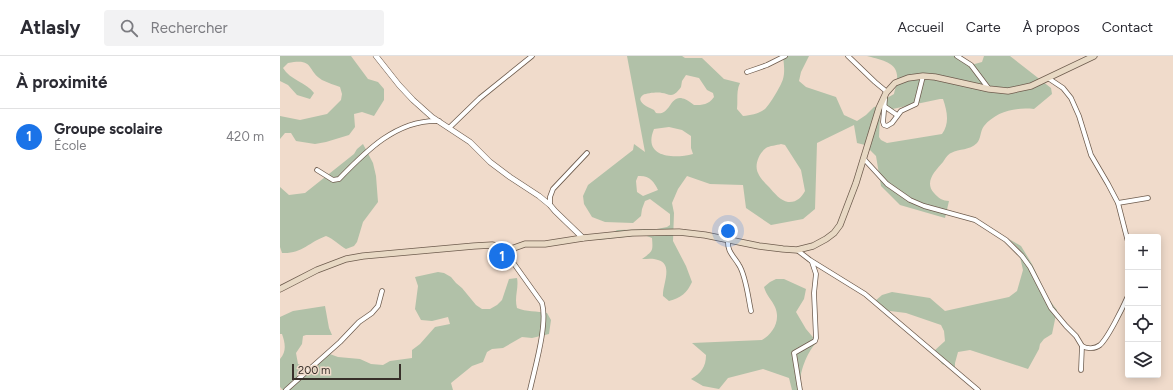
<!DOCTYPE html>
<html lang="fr">
<head>
<meta charset="utf-8">
<style>
  :root { --surface:#fff; --page:#f2f2f3; --text:#2b2b33; --muted:#7c7c81; --line:#e1e1e2; --accent:#1a73e8 }
  body { margin:0; font-family:Figtree,sans-serif; background:var(--page); color:var(--text) }
  .controls { position:absolute; right:12px; bottom:12px; display:grid; overflow:hidden; border-radius:4px; box-shadow:0 2px 10px #0003 }
  .controls button { width:36px; height:36px; display:grid; place-items:center; padding:0; border:0; border-bottom:1px solid var(--line); background:var(--surface); color:var(--text); font:20px sans-serif }
  .scale { position:absolute; left:12px; bottom:10px; width:109px; box-sizing:border-box; padding-left:4px; border:2px solid #38302a; border-top:0; font-size:11px; line-height:14px; white-space:nowrap; color:#38302a; -webkit-text-stroke:3px #f0dbcb; paint-order:stroke }
  .you { position:absolute; left:448px; top:175px; width:14px; height:14px; margin:-10px; border:3px solid #fff; border-radius:50%; background:#1a73e8; box-shadow:0 0 0 6px #1a73e833 }
  .badge { display:grid; place-items:center; width:26px; height:26px; border-radius:50%; background:var(--accent); color:#fff; font-size:13px; font-weight:700 }
  .pin { position:absolute; translate:-50% -50%; border:2px solid #fff; box-shadow:0 1px 4px #0006 }
  .list { margin:0; padding:0; list-style:none }
  h2 { display:flex; justify-content:space-between; align-items:center; height:52px; margin:0; padding:0 16px; font-size:17px }
  h2 small { font-size:13px; font-weight:400; color:var(--muted) }
  .list li { display:grid; grid-template-columns:26px 1fr auto; gap:12px; align-items:center; box-sizing:border-box; height:56px; padding:0 16px; border-top:1px solid var(--line) }
  .list b { display:block; font-size:15px; white-space:nowrap }
  .list p { margin:0; font-size:13px; white-space:nowrap; color:var(--muted) }
  .list em { font-size:13px; font-style:normal; color:var(--muted) }
  .icon { flex:none; width:22px; height:22px; fill:none; stroke:currentColor; stroke-width:2; stroke-linecap:round; stroke-linejoin:round }
  .map { position:relative; flex:none; width:893px; height:334px; overflow:hidden }
  header { display:flex; align-items:center; gap:24px; box-sizing:border-box; height:56px; padding:0 20px; background:var(--surface); border-bottom:1px solid var(--line) }
  header strong { font-size:19px }
  nav { display:flex; gap:22px; margin-inline-start:auto; font-size:14px }
  .search { width:280px; height:36px; background:var(--page); display:flex; align-items:center; gap:10px; box-sizing:border-box; padding:0 14px; border-radius:4px; color:var(--muted); font-size:15px }
  main { display:flex }
  aside { flex:1; background:var(--surface) }
  .map>svg:first-child { display:block }
  .green { fill:#b1c1a8; fill-rule:evenodd }
  .lines { fill:none; stroke-linecap:round; stroke-linejoin:round }
  .minor-casing { stroke:#6e5c4e; stroke-width:5.5 }
  .tertiary-casing { stroke:#6e5c4e; stroke-width:6 }
  .secondary-casing { stroke:#6e5c4e; stroke-width:7 }
  .minor { stroke:#fff; stroke-width:4 }
  .tertiary { stroke:#fff; stroke-width:5 }
  .secondary { stroke:#e8d9c4; stroke-width:5.5 }
</style>
</head>
<body>
<header>
<strong>Atlasly</strong>
<div class="search"><svg class="icon" aria-label="search" viewBox="0 0 24 24"><circle cx="10" cy="10" r="6"/><path d="M15 15l6 6"/></svg>Rechercher</div>
<nav><a>Accueil</a><a>Carte</a><a>À propos</a><a>Contact</a></nav>
</header>
<main>
<aside>
<h2>À proximité<small></small></h2>
<ul class="list">
<li><span class="badge">1</span><div><b>Groupe scolaire</b><p>École</p></div><em>420 m</em></li>
</ul>
</aside>
<div class="map">
<svg width="893" height="334" viewBox="0 0 893 334">
  <rect width="100%" height="100%" fill="#f0dbcb"/>
  <!-- green -->
  <g class="green">
    <path d="M0,0h71l17,23 10,3 6,7v11l-10,16 -12,-4 -8,2 1,13 -6,8 -23,7 -11,2 -19,-3 -5,-8h-6l-5,6v-23l20,4 27,-6 14,-14 1,-6 -2,-7c-5,-2 -12,-4 -18,-7 -16,-10 -7,-22 -34,-17l-5,5c7,12 23,14 31,25l-4,6 -13,-4 -9,-10 -8,-4z"/>
    <path d="M347,0h55l3,2h17l22,21 16,4c-4,8 -2,17 -3,26l6,7c8,-1 15,-2 22,-7 5,-5 16,-23 18,-30 2,-7 1,-15 0,-22l2,-1h24l-8,16 -2,9 7,6 30,10 8,18 13,6 9,-6 8,-8 8,-2 5,-7 7,-4c1,-5 4,-13 3,-19 -1,-14 -20,-16 -30,-19h94v2l10,7 11,-3 2,-6h26l41,32 1,6 -18,15c-18,-2 -38,2 -50,17 -4,5 -3,13 -7,17 -8,8 -17,5 -26,10 -3,1 -6,6 -8,9 -8,9 -19,20 -9,31 4,5 9,8 15,8l-4,17 -45,-13 -19,-19 -5,-30 -11,-11 -8,-2 -3,-18 -37,18 -2,66 -12,10 -32,6 -25,-17 -3,-23 -33,-1 -23,-8 -9,13 -6,14 2,10 -1,28 13,25 6,16c-5,11 -11,16 -23,19l-6,-5c-1,-10 11,-32 -5,-36 -5,-2 -11,-1 -16,-1 11,-8 11,-7 10,-21l-8,-3 -46,5 1,-2 9,-2 9,-6 40,-1 10,-2 3,-2v-11l-20,-15 -5,2 -3,8 -1,7 -8,7 -28,-1 -13,-5 -8,-13 -1,-8 5,-11 45,-35 1,-6 11,8zM406,19l13,3 8,12 6,3 1,4c-6,8 -11,8 -20,8 -26,-21 -20,12 -38,8l-2,-3c-4,-2 -20,-8 -11,-15 4,-2 15,-3 19,-2 3,0 6,2 9,2 4,0 8,-5 10,-8l1,-6zM660,43h3c4,12 7,24 -1,35l-55,9 -6,-3 -2,-3 1,-22 3,-4zM389,71l13,3 9,6v12l2,6c-19,5 -51,4 -39,-25zM501,88l4,1 16,25 4,21c-3,6 -9,12 -17,11 -7,-1 -14,-9 -19,-15 -4,-4 -9,-9 -11,-14 -4,-8 1,-20 8,-25 3,-2 11,-3 15,-4zM358,120c11,-1 16,5 20,14l-15,6 -6,-4 -1,-11z"/>
    <path d="M83,88l10,19 3,13 2,26 -15,20 -6,20 -3,4 -8,3c-7,-4 -12,-10 -20,-13 -17,6 -24,18 -44,17l-2,-6v-60l9,8 16,-2 49,-39 3,-5z"/>
    <polygon points="729,183 741,190 752,208 768,242 777,254 772,278 764,283 760,288 759,293 748,313 690,294 678,296 675,307 675,313 662,308 654,295 665,285 664,275 661,269 626,257 602,254 594,246 602,239 612,236 650,242 665,255 729,241 737,235 743,214 738,192"/>
    <path d="M158,216l6,1 7,4 5,6 6,5 14,17 6,4h8l7,-4 5,-5 7,-21 8,-1c2,10 -3,19 0,30 9,4 20,3 30,5l4,7 -2,14 -17,4 -10,-1 -19,11 -11,1 -5,3 -4,10 -11,4 -21,17 2,7h-170l-3,-3v-28c7,-8 5,-16 2,-25h-2v-17l13,-6 32,-5 4,22 3,7h-26l-3,1 -1,8 -6,9 2,11 8,3 10,-5 8,-9h3l11,4 22,2 11,5 12,1 7,-4 22,-3v-8l8,-6 15,-17 15,-3 -2,-7 -16,4 -11,-1 -6,-11 3,-23 -3,-9z"/>
    <path d="M496,223h8l22,10 -2,10 -8,13 10,17 11,13c-10,9 -20,35 -16,48h-9l-3,-12 -26,-9 -35,9 -9,11 -16,-3 -12,-7c10,-6 15,-12 15,-24l-14,-12 70,-3c11,-6 19,-20 13,-33 -3,-7 -9,-12 -11,-20l6,-5z"/>
  </g>
  <g class="lines">
    <defs>
      <g id="minor">
        <polyline points="568,0 595,26 607,36"/>
        <polyline points="677,0 691,9 709,33"/>
        <polyline points="467,16 487,9 505,0"/>
        <polyline points="768,22 783,32 791,42 799,60 811,99 828,128 838,147 848,186"/>
        <polyline points="605,43 603,66 604,69 607,70 612,67 621,55 636,48 643,20"/>
        <polyline points="604,50 617,59"/>
        <polyline points="169,72 200,42 252,0"/>
        <path d="M584,103l23,25 23,16 14,6 51,14 31,20 16,16 8,11 21,41 15,18 10,10 6,10c5,3 13,3 18,-1 8,-7 23,-38 28,-49"/>
        <path d="M37,114l16,10 6,-1c27,-28 58,-60 100,-58"/>
        <polyline points="838,147 868,142"/>
        <polyline points="270,149 270,141 273,133 307,97"/>
        <path d="M448,183c-1,13 5,16 11,26 7,11 9,32 12,46"/>
        <path d="M231,193l1,12 30,42c6,21 -7,64 -12,87"/>
        <polyline points="517,194 530,204 585,238 698,334"/>
        <polyline points="801,314 802,290"/>
        <polyline points="6,334 60,286 79,266 92,257 98,250 102,235"/>
        <polyline points="520,334 514,297 535,285 536,282 534,237 536,218 532,206"/>
      </g>
      <polyline id="tertiary" points="96,0 119,29 133,44 152,61 190,86 210,106 230,121 259,140 270,149 275,155 303,182"/>
      <polyline id="secondary" points="0,233 37,214 66,203 83,200 194,190 212,189 231,193 245,188 265,188 303,182 352,177 399,176 425,179 479,190 503,193 517,194 533,190 546,183 554,177 560,169 576,127 599,52 606,37 615,27 628,22 643,20 655,21 709,33 728,35 751,30 814,0"/>
    </defs>
    <!-- minor casing -->
    <use href="#minor" class="minor-casing"/>
    <!-- tertiary casing -->
    <use href="#tertiary" class="tertiary-casing"/>
    <!-- secondary casing -->
    <use href="#secondary" class="secondary-casing"/>
    <!-- minor -->
    <use href="#minor" class="minor"/>
    <!-- tertiary -->
    <use href="#tertiary" class="tertiary"/>
    <!-- secondary -->
    <use href="#secondary" class="secondary"/>
  </g>
</svg>
<div class="controls">
<button>+</button>
<button>−</button>
<button><svg class="icon" aria-label="locate" viewBox="0 0 24 24"><circle cx="12" cy="12" r="6"/><path d="M12 2v4M12 18v4M2 12h4M18 12h4"/></svg></button>
<button><svg class="icon" aria-label="layers" viewBox="0 0 24 24"><path d="M12 4l9 5-9 5-9-5zM3 14l9 5 9-5"/></svg></button>
</div>
<div class="scale">200 m</div>
<div class="you"></div>
<div class="pin badge" style="left:222px;top:200px">1</div>
</div>
</main>
</body>
</html>
